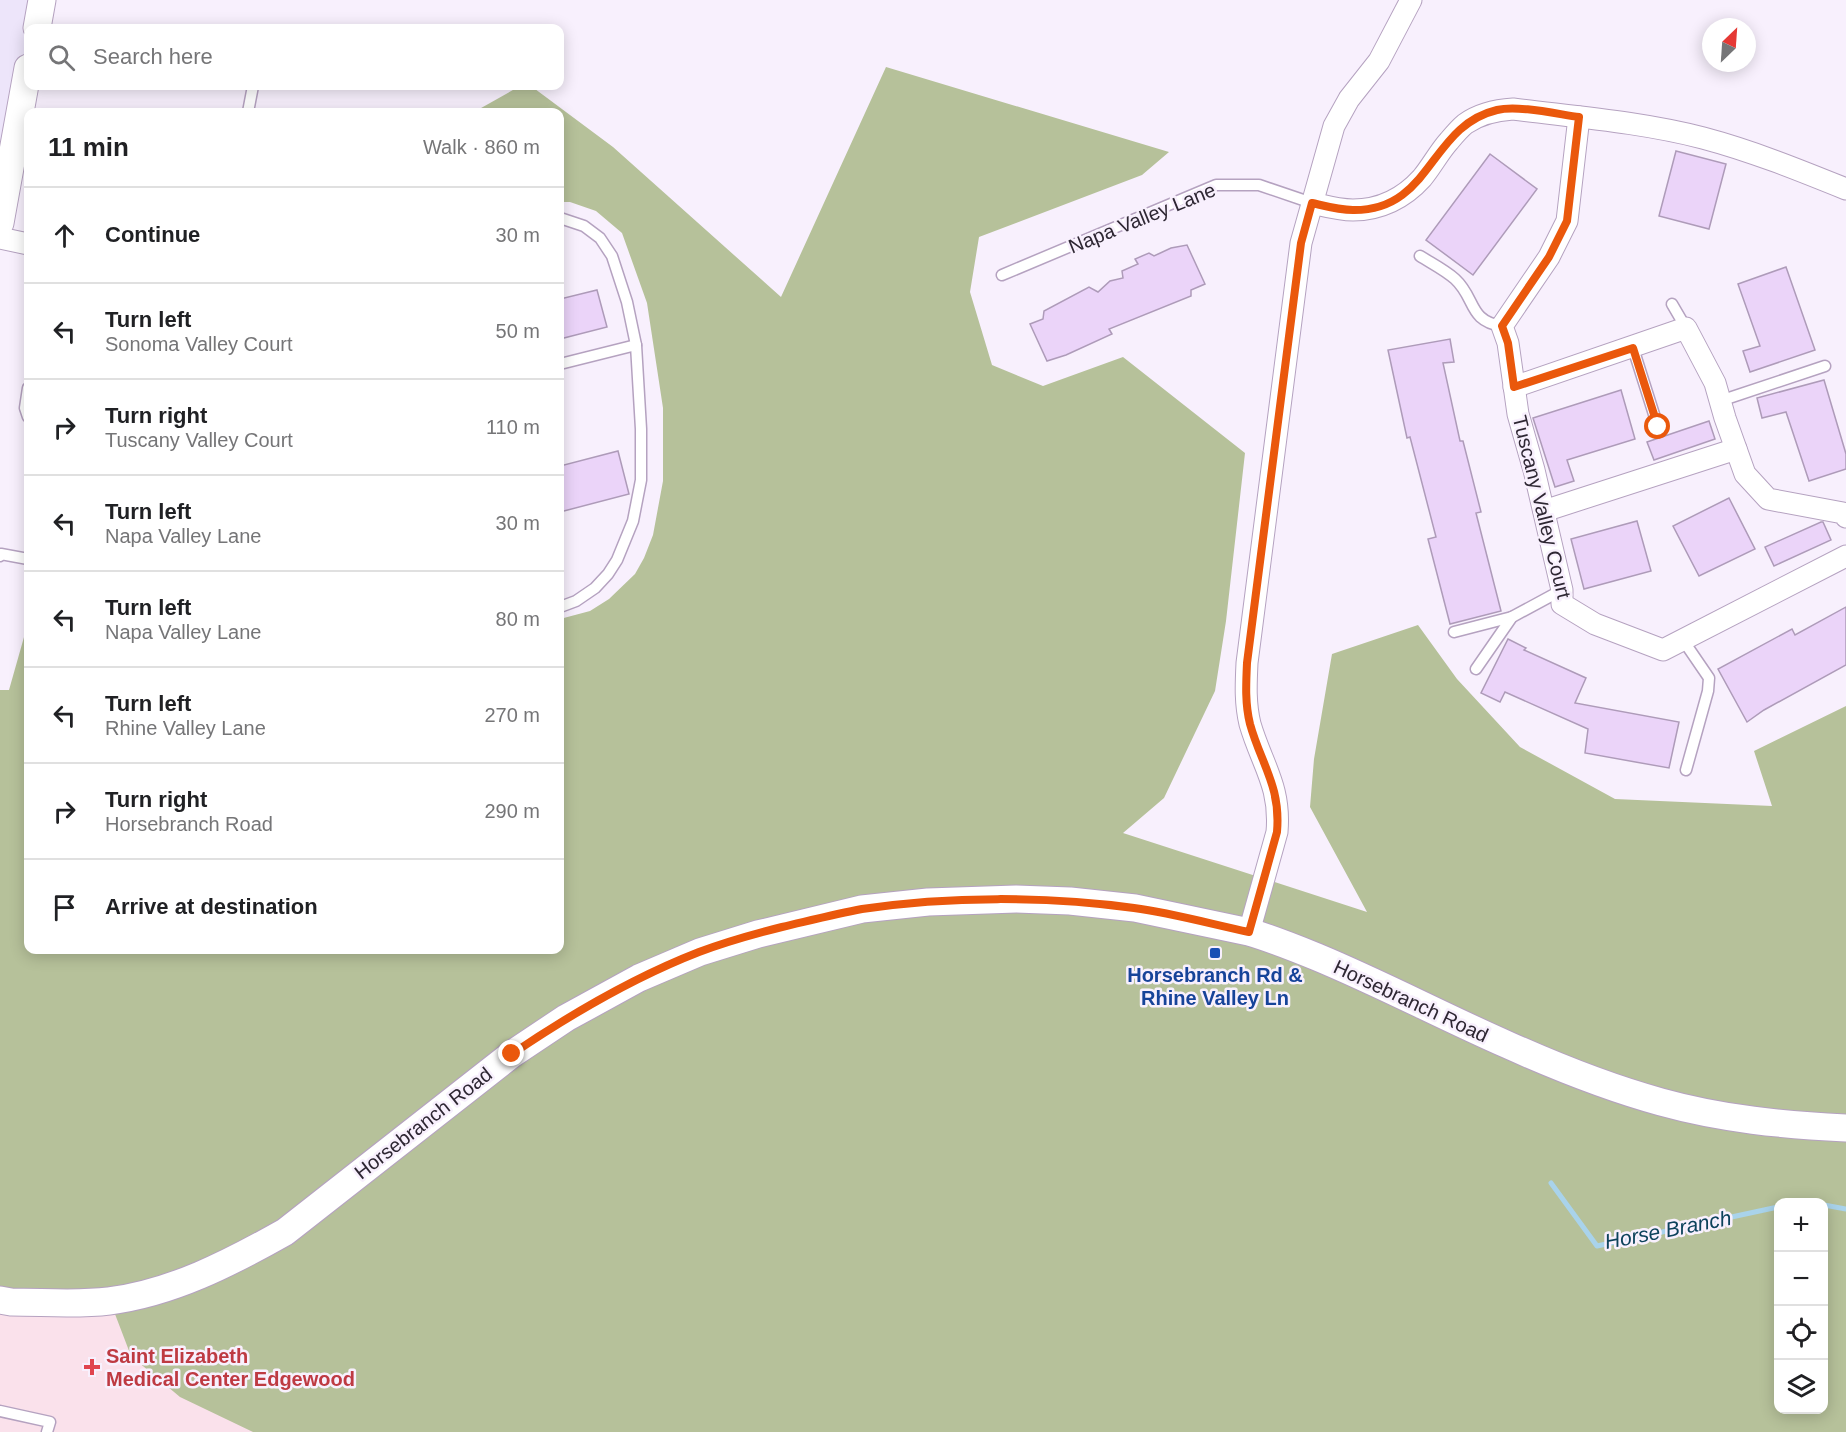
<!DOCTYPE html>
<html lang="en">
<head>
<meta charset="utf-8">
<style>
  :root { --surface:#fff; --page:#f6f6f6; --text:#202124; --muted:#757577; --line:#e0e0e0 }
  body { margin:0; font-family:Helvetica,sans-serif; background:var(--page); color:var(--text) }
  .controls { position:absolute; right:18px; bottom:18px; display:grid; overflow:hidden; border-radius:12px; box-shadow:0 3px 15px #0003 }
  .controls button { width:54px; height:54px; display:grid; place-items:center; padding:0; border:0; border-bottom:2px solid var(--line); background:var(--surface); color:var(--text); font:30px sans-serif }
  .compass { position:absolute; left:1702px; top:18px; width:54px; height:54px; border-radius:50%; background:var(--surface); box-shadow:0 3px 15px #0003; rotate:25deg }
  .stop { position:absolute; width:18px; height:18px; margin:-14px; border:4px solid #ea580c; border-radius:50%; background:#fff }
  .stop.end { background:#ea580c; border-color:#fff; box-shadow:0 2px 6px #0008 }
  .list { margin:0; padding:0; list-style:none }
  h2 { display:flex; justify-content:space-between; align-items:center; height:78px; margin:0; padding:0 24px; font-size:26px }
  h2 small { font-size:20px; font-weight:400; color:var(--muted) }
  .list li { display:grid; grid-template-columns:39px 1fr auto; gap:18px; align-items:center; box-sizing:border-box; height:96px; padding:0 24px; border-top:2px solid var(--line) }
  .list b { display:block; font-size:22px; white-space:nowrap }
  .list p { margin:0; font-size:20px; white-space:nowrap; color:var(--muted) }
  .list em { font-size:20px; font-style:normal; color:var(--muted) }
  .icon { flex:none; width:33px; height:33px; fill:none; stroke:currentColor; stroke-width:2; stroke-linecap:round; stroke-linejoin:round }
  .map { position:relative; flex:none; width:1846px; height:1432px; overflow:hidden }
  .search { position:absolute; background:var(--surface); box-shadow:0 3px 15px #0003; left:24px; top:24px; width:540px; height:66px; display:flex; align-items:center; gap:15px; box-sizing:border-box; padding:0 21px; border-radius:12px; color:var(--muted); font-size:22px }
  .panel { position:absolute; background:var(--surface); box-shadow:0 3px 15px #0003; left:24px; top:108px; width:540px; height:846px; border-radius:12px }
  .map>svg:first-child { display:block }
  .education { fill:#ede5fa }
  .medical { fill:#fae1eb }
  .forest { fill:#b6c19a; fill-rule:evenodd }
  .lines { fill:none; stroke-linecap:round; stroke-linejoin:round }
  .stream { stroke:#a9d3eb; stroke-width:5 }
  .building { fill:#ebd4f9; stroke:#ae9bb9; stroke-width:1.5 }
  .service-casing { stroke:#b5a2c0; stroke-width:13 }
  .minor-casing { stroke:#b5a2c0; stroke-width:23 }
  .tertiary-casing { stroke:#b5a2c0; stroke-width:29 }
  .service { stroke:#fff; stroke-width:10 }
  .minor { stroke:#fff; stroke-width:21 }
  .tertiary { stroke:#fff; stroke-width:27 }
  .route { stroke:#ea580c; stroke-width:8 }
  .transit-dot { fill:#1a4fb4; stroke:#f8f0fd; stroke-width:2 }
  .health-dot { fill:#e0444e; stroke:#f8f0fd; stroke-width:2 }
  .labels { text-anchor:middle; stroke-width:5; stroke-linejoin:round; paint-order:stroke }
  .street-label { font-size:20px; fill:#2e2733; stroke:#f8f0fd }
  .transit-label { font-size:20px; font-weight:bold; fill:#164399; stroke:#f8f0fd }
  .health-label { font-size:20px; font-weight:bold; fill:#be3a42; stroke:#f8f0fd; text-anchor:start }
  .water-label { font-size:21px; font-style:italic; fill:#0c425b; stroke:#f8f0fd }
</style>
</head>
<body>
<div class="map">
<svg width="1846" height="1432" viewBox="0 0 1846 1432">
  <rect width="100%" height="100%" fill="#f8f0fd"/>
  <!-- education -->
  <polygon class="education" points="0,0 42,0 28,28 28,68 0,223"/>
  <!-- medical -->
  <polygon class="medical" points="0,1300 110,1301 255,1432 0,1432"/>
  <!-- forest -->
  <path class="forest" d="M886,67l283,85 -27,23 -163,62 -9,55 22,73 51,21 80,-29 122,96 -19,168 -11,70 -51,107 -41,35 244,79 -57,-105 4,-48 18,-105 86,-29 39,54 63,68 95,52 157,7 -18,-55 92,-45v726h-1593l-73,-35 -49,-41 -21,-55 -110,-1v-610h9l19,-67v327h532v-331l30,-8 19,-12 26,-25 9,-16 9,-23 10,-54v-73l-16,-105 -25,-70 -26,-22 -26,-9h-10v-90h-86l46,-26h11l82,61 168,150zM1778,1202h46v208h-46z"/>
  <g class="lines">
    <!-- stream -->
    <g class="stream">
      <polyline points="1551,1183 1597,1246 1778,1207"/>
      <polyline points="1802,1202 1812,1202"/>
      <polyline points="1824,1205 1846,1209"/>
    </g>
  </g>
  <!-- building -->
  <g class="building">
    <polygon points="1676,151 1726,164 1709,229 1659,216"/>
    <polygon points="1490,154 1537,189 1473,275 1426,240"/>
    <polygon points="1187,245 1205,284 1191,290 1191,296 1109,329 1112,334 1066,355 1047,361 1030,324 1043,319 1044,311 1089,287 1098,292 1110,281 1123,278 1122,271 1138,264 1135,259 1149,253 1154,256 1171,248"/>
    <polygon points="1786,267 1815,350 1750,372 1743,351 1760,346 1738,284"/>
    <polygon points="597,290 607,327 560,339 560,299"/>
    <polygon points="1450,339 1454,362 1443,363 1460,441 1463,441 1481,512 1476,513 1501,611 1450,624 1428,539 1436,537 1410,437 1407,438 1388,350"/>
    <polygon points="1824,380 1846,454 1846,469 1809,481 1786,412 1762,418 1757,398"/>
    <polygon points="1621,390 1635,439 1567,460 1574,481 1555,487 1533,418"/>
    <polygon points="1709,421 1715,439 1654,460 1647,442"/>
    <polygon points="618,451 629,494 560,512 560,466"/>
    <polygon points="1729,498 1755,549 1699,576 1673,526"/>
    <polygon points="1637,521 1651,571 1584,589 1571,539"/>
    <polygon points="1821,522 1823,522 1831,540 1774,566 1765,547"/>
    <polygon points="1846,607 1846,665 1764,710 1747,722 1718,669 1792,629 1795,635"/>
    <polygon points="1508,639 1526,648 1524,650 1586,678 1575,703 1679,722 1669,768 1585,753 1588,729 1505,692 1500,702 1481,693"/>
  </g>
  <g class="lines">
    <defs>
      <g id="service">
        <polyline points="248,112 253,86"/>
        <polyline points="560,218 584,226 600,238 612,256 627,302 636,345 641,429 641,480 633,521 617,560 608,574 595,588 576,601 560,607"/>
        <path d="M1420,256c11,7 25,14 35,23 21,19 13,42 47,47"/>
        <polyline points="1002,275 1216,185 1259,185 1312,203"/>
        <polyline points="1672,304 1686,328"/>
        <polyline points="1633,348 1658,427"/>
        <polyline points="560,364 636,345"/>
        <polyline points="28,388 25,408 28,417"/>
        <polyline points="1720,401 1825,366"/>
        <polyline points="0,556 1,554 28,559"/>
        <polyline points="1454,632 1512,617"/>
        <polyline points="1683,640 1709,678 1708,691 1686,770"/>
        <polyline points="1476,669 1512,617 1562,590"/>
        <polyline points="0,1411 50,1422 47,1432"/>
      </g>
      <g id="minor">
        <polyline points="1579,117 1567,221 1549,257 1502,326 1508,343 1518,414 1534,470 1562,590 1562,604 1595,624 1663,650 1846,556"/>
        <path d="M1312,203c13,3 27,7 41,7 27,0 51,-12 69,-32 10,-12 17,-26 27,-37 5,-6 10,-12 16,-17 14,-10 31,-14 48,-15 63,8 128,13 190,29 49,13 96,32 143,51"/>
        <polyline points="0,238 28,244"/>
        <polyline points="1514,387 1686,328 1715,383 1725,418 1745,474 1768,499 1843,513 1846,517"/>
        <polyline points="1544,511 1736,449"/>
        <path d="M1249,932l28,-100c4,-46 -15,-67 -27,-108 -5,-21 -4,-40 -3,-61l54,-420 33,-117 15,-27 30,-38 32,-61"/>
      </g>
      <g id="tertiary">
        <polyline points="37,28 42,0"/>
        <polyline points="0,223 28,68"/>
        <path d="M0,1300l11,2c33,0 66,3 98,-1 63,-8 121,-38 176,-69l227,-178 54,-36 73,-40 61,-26 58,-18 104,-25 66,-7 88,-3 54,2 65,7 114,24c24,7 46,16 68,25 65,27 127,60 191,88 49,22 102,43 153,57 61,17 123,23 185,26"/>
      </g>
    </defs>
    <!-- service casing -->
    <use href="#service" class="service-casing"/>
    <!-- minor casing -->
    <use href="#minor" class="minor-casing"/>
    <!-- tertiary casing -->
    <use href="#tertiary" class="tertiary-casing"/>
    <!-- service -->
    <use href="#service" class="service"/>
    <!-- minor -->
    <use href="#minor" class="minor"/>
    <!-- tertiary -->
    <use href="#tertiary" class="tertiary"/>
  </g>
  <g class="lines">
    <!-- route -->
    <path class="route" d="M512,1054c59,-40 120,-76 187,-102 27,-10 55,-18 83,-25 26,-6 53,-13 80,-18 85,-13 186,-13 272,-1 38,5 77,16 115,24l28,-100c4,-46 -16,-68 -27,-108 -5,-20 -4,-40 -3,-61l54,-420 11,-40c13,3 27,7 41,7 79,1 76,-84 144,-100 21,-5 60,4 82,7l-12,104 -18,36 -47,69 6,17 6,44 119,-39 25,79"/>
  </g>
  <!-- markers -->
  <rect class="transit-dot" x="1209" y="947" width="12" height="12" rx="3"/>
  <path class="health-dot" d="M89 1358h6v6h6v6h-6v6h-6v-6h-6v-6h6z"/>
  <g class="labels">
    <!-- street labels -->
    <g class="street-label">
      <text transform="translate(1142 218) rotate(-22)" y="7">Napa Valley Lane</text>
      <text transform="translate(1542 507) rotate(76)" y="7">Tuscany Valley Court</text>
      <text transform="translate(1411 1001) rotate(25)" y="7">Horsebranch Road</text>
      <text transform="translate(423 1123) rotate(-38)" y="7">Horsebranch Road</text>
    </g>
    <!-- transit labels -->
    <g class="transit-label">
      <text x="1215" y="982">Horsebranch Rd &amp;<tspan x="1215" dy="23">Rhine Valley Ln</tspan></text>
    </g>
    <!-- health labels -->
    <g class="health-label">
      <text x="106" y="1363">Saint Elizabeth<tspan x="106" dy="23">Medical Center Edgewood</tspan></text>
    </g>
    <!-- water labels -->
    <g class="water-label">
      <text transform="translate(1668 1230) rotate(-11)" y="7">Horse Branch</text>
    </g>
  </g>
</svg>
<div class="controls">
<button>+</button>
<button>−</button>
<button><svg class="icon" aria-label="locate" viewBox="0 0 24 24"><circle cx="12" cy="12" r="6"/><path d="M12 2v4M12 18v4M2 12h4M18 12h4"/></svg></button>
<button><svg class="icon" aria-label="layers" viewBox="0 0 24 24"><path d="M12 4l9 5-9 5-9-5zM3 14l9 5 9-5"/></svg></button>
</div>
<svg class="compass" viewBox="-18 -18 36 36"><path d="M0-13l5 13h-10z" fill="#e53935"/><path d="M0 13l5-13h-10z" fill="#757577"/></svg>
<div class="stop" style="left:1658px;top:427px"></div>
<div class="stop end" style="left:512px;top:1054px"></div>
<div class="search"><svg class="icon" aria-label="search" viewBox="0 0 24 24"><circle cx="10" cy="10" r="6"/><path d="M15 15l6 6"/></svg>Search here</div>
<section class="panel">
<h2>11 min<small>Walk · 860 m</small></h2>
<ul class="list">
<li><svg class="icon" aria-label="ahead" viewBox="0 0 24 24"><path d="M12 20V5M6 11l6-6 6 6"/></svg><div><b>Continue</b></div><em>30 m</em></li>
<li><svg class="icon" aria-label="left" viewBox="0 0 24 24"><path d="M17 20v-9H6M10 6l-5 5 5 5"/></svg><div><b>Turn left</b><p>Sonoma Valley Court</p></div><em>50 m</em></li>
<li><svg class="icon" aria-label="right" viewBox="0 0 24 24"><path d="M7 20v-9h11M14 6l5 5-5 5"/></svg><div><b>Turn right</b><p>Tuscany Valley Court</p></div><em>110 m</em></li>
<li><svg class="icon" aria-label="left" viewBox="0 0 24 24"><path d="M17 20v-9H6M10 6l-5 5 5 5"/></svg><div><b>Turn left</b><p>Napa Valley Lane</p></div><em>30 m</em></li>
<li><svg class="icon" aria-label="left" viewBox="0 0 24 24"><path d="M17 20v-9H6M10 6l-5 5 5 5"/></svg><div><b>Turn left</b><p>Napa Valley Lane</p></div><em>80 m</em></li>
<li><svg class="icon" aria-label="left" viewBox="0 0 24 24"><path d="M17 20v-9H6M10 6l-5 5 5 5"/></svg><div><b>Turn left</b><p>Rhine Valley Lane</p></div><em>270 m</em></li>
<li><svg class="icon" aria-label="right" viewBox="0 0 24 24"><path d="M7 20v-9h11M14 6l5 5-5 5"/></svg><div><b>Turn right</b><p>Horsebranch Road</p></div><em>290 m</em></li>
<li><svg class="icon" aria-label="arrive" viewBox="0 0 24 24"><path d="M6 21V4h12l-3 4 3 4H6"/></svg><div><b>Arrive at destination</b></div></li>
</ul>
</section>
</div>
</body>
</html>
